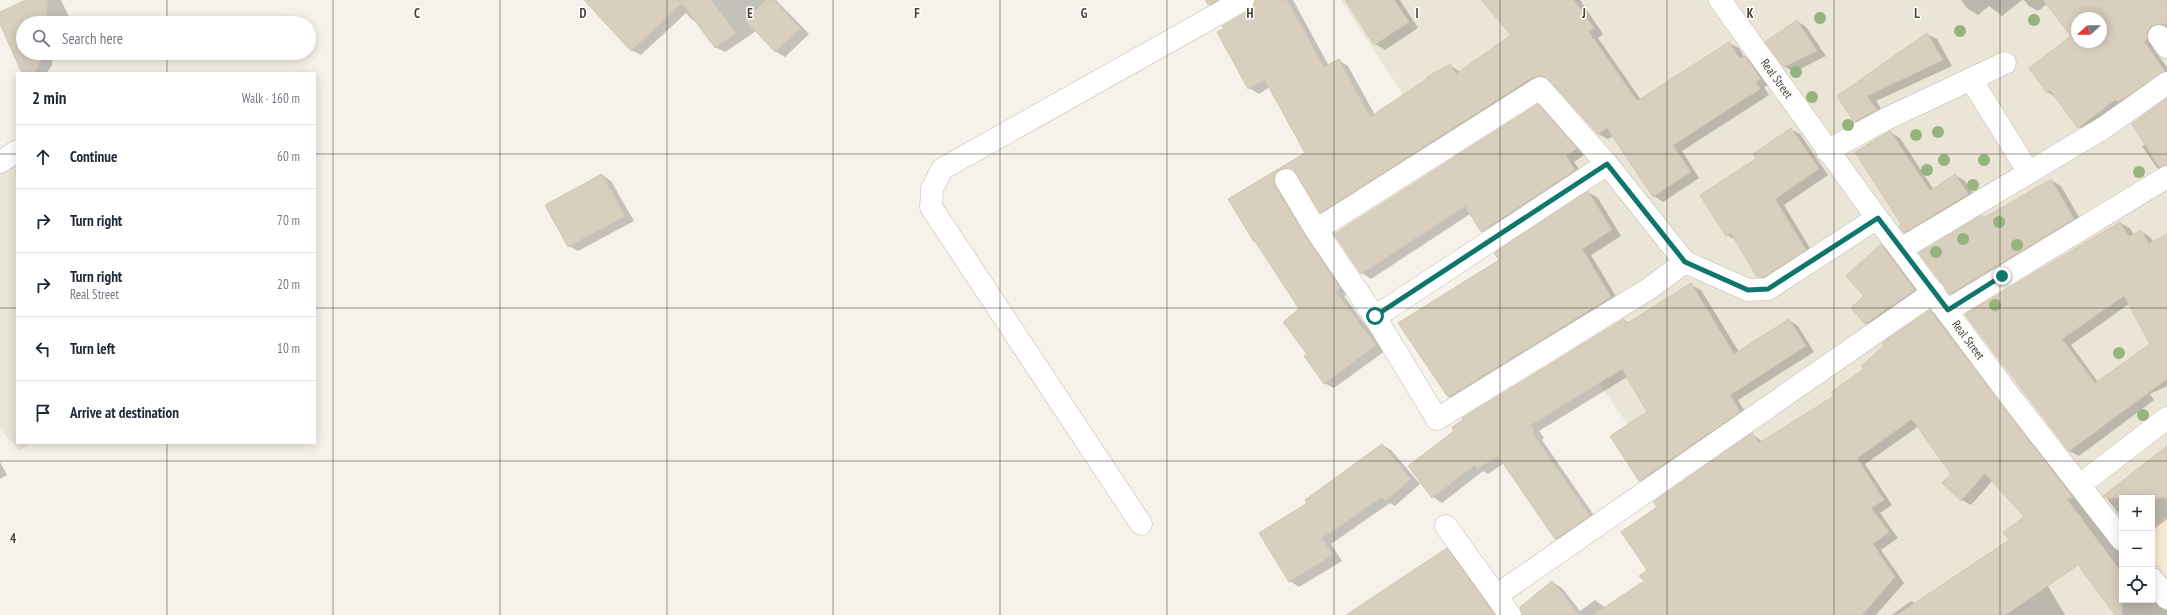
<!DOCTYPE html>
<html lang="en">
<head>
<meta charset="utf-8">
<style>
  :root { --surface:#fff; --page:#f2f2f3; --text:#1f2937; --muted:#747a83; --line:#e0e1e3 }
  body { margin:0; font-family:"PT Sans Narrow",sans-serif; background:var(--page); color:var(--text) }
  .controls { position:absolute; right:12px; bottom:12px; display:grid; overflow:hidden; border-radius:0px; box-shadow:0 2px 10px #0003 }
  .controls button { width:36px; height:36px; display:grid; place-items:center; padding:0; border:0; border-bottom:1px solid var(--line); background:var(--surface); color:var(--text); font:20px sans-serif }
  .compass { position:absolute; left:2071px; top:12px; width:36px; height:36px; border-radius:50%; background:var(--surface); box-shadow:0 2px 10px #0003; rotate:249deg }
  .stop { position:absolute; width:12px; height:12px; margin:-9px; border:3px solid #0f766e; border-radius:50%; background:#fff }
  .stop.end { background:#0f766e; border-color:#fff; box-shadow:0 1px 4px #0008 }
  .list { margin:0; padding:0; list-style:none }
  h2 { display:flex; justify-content:space-between; align-items:center; height:52px; margin:0; padding:0 16px; font-size:17px }
  h2 small { font-size:13px; font-weight:400; color:var(--muted) }
  .list li { display:grid; grid-template-columns:26px 1fr auto; gap:12px; align-items:center; box-sizing:border-box; height:64px; padding:0 16px; border-top:1px solid var(--line) }
  .list b { display:block; font-size:15px; white-space:nowrap }
  .list p { margin:0; font-size:13px; white-space:nowrap; color:var(--muted) }
  .list em { font-size:13px; font-style:normal; color:var(--muted) }
  .icon { flex:none; width:22px; height:22px; fill:none; stroke:currentColor; stroke-width:2; stroke-linecap:round; stroke-linejoin:round }
  .map { position:relative; flex:none; width:2167px; height:615px; overflow:hidden }
  .search { position:absolute; background:var(--surface); box-shadow:0 2px 10px #0003; left:16px; top:16px; width:300px; height:44px; display:flex; align-items:center; gap:10px; box-sizing:border-box; padding:0 14px; border-radius:22px; color:var(--muted); font-size:15px }
  .panel { position:absolute; background:var(--surface); box-shadow:0 2px 10px #0003; left:16px; top:72px; width:300px; height:372px; border-radius:0px }
  .map>svg:first-child { display:block }
  .residential { fill:#eae5d7; fill-rule:evenodd }
  .commercial { fill:#f8ead4 }
  .shadow { fill:#0003; fill-rule:evenodd }
  .building { fill:#d8cfbe; stroke:#d4c7b0; fill-rule:evenodd }
  .lines { fill:none; stroke-linecap:round; stroke-linejoin:round }
  .minor-casing { stroke:#c2bbab; stroke-width:23 }
  .minor { stroke:#fff; stroke-width:22 }
  .tree { fill:#95b47e }
  .route { stroke:#0f766e; stroke-width:5 }
  .grid { fill:none; stroke:#4a4337; stroke-width:1; stroke-opacity:0.55 }
  .labels { text-anchor:middle; stroke-width:3; stroke-linejoin:round; paint-order:stroke }
  .street-label { font-size:12px; fill:#4a4337; stroke:#fff }
  .grid-label { font-size:13px; text-anchor:middle; font-weight:bold; fill:#4a4337; stroke:#fff; stroke-width:3; stroke-linejoin:round; paint-order:stroke }
</style>
</head>
<body>
<div class="map">
<svg width="2167" height="615" viewBox="0 0 2167 615">
  <rect width="100%" height="100%" fill="#f6f2ea"/>
  <!-- residential -->
  <g class="residential">
    <path d="M1341,0h826v615h-405l-260,-369zM2077,18h24v24h-24zM2122,498h30v102h-30z"/>
    <polygon points="17,156 17,443 32,443 19,450 0,429 0,169"/>
  </g>
  <!-- commercial -->
  <polygon class="commercial" points="2167,515 2167,576 2152,556 2152,526"/>
  <!-- shadow -->
  <g class="shadow">
    <polygon points="29,0 61,0 72,23 23,23 23,53 53,53 52,65 47,73 23,73 0,22 0,13"/>
    <polygon points="606,0 776,0 809,34 785,57 775,51 756,31 725,52 715,47 698,23 691,19 686,13 641,55 631,50"/>
    <polygon points="1206,0 1236,0 1219,10 1209,4"/>
    <polygon points="1256,0 1293,0 1329,66 1339,60 1348,66 1375,115 1450,65 1460,72 1513,35 1483,0 1580,0 1603,34 1598,38 1641,100 1729,43 1739,48 1744,57 1754,62 1770,84 1764,87 1769,95 1682,151 1699,178 1663,202 1654,196 1613,136 1608,139 1598,134 1549,80 1543,82 1330,217 1321,212 1296,172 1289,175 1349,293 1344,296 1385,351 1334,388 1324,383 1309,354 1300,309 1230,200 1307,153 1270,87 1259,94 1249,88 1224,26 1254,7"/>
    <polygon points="1361,0 1400,0 1418,28 1385,50 1375,44"/>
    <polygon points="1961,0 2022,0 2002,16 1989,6 1978,15 1968,9"/>
    <path d="M2024,0h143v29l-14,19 14,19v11l-79,54 -9,-5 -23,-30 -9,-5 25,-55 -25,-33 -9,7 -9,-5zM2077,18h24v24h-24z"/>
    <polygon points="1797,21 1806,27 1826,56 1794,72 1785,67 1767,42"/>
    <polygon points="1927,34 1937,39 1952,66 1876,101 1885,115 1865,127 1855,121 1838,96"/>
    <polygon points="2167,100 2167,174 2157,168 2142,146 2146,144"/>
    <polygon points="1538,105 1547,111 1585,154 1574,162 1584,176 1491,237 1482,231 1470,214 1371,279 1362,273"/>
    <polygon points="1791,129 1800,134 1828,175 1784,205 1814,255 1767,282 1758,276 1736,240 1727,235 1758,159"/>
    <polygon points="1890,132 1900,138 1934,190 1955,175 1965,181 1977,200 1914,238 1904,232"/>
    <polygon points="602,175 611,181 634,221 578,251 569,246"/>
    <polygon points="2051,180 2061,186 2083,224 1960,299 1950,294 1982,216 1985,218"/>
    <polygon points="1588,192 1598,198 1621,236 1591,255 1620,303 1458,402 1449,397 1400,323 1500,261"/>
    <path d="M2120,223l10,5 4,7 7,-4 9,6 4,6 13,-8v151l-17,8 4,6 -75,56 -10,-5 -103,-136zM2129,304l22,40 -53,38 -27,-37z"/>
    <polygon points="1881,245 1890,250 1924,296 1876,329 1866,324 1852,308 1866,296"/>
    <polygon points="1691,285 1701,290 1739,352 1789,320 1798,326 1814,352 1738,400 1748,417 1649,486 1640,480 1612,437 1649,412 1627,377 1539,431 1544,438 1542,440 1598,521 1565,544 1556,539 1504,463 1488,474 1483,471 1442,503 1433,497 1410,467 1624,320 1629,323"/>
    <polygon points="1930,311 1940,317 2122,553 2122,600 2152,600 2152,594 2165,610 2167,610 2167,615 2116,615 2026,493 1993,480 1971,505 1962,500 1952,474 1919,426 1865,464 1892,505 1880,513 1898,538 1881,550 1904,583 1876,615 1523,615 1552,582 1562,588 1580,611 1595,600 1606,608 1645,582 1658,508 1752,434 1763,442 1835,396"/>
    <polygon points="1382,445 1391,450 1420,484 1395,506 1390,503 1331,544 1342,561 1299,587 1290,581 1308,503"/>
    <polygon points="2167,447 2167,519 2152,531 2152,498 2122,498 2122,518 2105,496"/>
    <polygon points="0,462 7,475 0,479"/>
    <polygon points="2023,544 2065,615 1892,615 1911,601 1916,604"/>
    <polygon points="1447,549 1456,555 1499,615 1347,615"/>
  </g>
  <!-- building -->
  <g class="building">
    <polygon points="26,0 48,0 46,23 23,23 23,53 43,53 43,59 34,73 22,73 0,24 0,12"/>
    <polygon points="584,0 711,0 736,33 715,48 682,3 631,51"/>
    <polygon points="766,0 774,0 800,28 775,52 745,20"/>
    <polygon points="1205,0 1217,0 1208,5"/>
    <polygon points="1255,0 1287,0 1324,67 1339,59 1370,117 1428,78 1427,77 1450,64 1456,74 1511,35 1481,0 1574,0 1594,28 1589,32 1637,101 1729,42 1740,59 1745,56 1761,79 1756,82 1760,89 1673,145 1691,172 1653,197 1607,128 1598,134 1549,80 1539,76 1533,77 1320,213 1296,173 1286,168 1279,170 1274,180 1275,186 1306,237 1340,288 1335,291 1376,345 1324,384 1304,356 1307,354 1283,322 1299,309 1255,241 1254,242 1228,199 1305,153 1265,80 1248,89 1217,32 1224,28 1222,26 1249,11 1254,6"/>
    <polygon points="1345,0 1394,0 1409,22 1374,45"/>
    <path d="M2043,0h124v24h-10l-6,2 -4,5v8l-3,3 21,29 -47,31 -2,-3 -38,29 -28,-38 -3,3 -18,-25 42,-32zM2077,18h24v24h-24z"/>
    <polygon points="1797,20 1817,51 1784,67 1765,42"/>
    <polygon points="1927,33 1943,60 1867,96 1877,110 1854,122 1837,96"/>
    <polygon points="2167,98 2167,165 2159,167 2132,124"/>
    <polygon points="1538,104 1577,148 1566,156 1575,170 1481,232 1465,206 1361,274 1334,234"/>
    <polygon points="1791,128 1819,169 1775,199 1806,250 1764,277 1757,277 1731,233 1726,236 1700,195 1756,159 1753,154"/>
    <polygon points="1890,131 1930,191 1955,174 1968,194 1904,233 1899,227 1901,224 1855,152"/>
    <polygon points="602,174 625,216 568,247 545,205"/>
    <polygon points="2051,179 2074,219 1950,294 1919,253 1982,215 1984,218"/>
    <polygon points="1588,191 1612,230 1582,249 1611,297 1448,397 1398,323 1499,260 1494,253"/>
    <path d="M2120,222l9,15 12,-7 8,14 18,-10v145l-98,72 -104,-137zM2124,296l26,48 -55,39 -33,-44z"/>
    <polygon points="1881,244 1915,290 1865,324 1851,308 1864,296 1846,276"/>
    <polygon points="1691,283 1734,354 1789,319 1806,346 1730,395 1740,412 1639,481 1610,436 1647,412 1622,369 1531,425 1535,433 1533,434 1590,516 1555,539 1498,456 1477,469 1475,465 1432,498 1408,466 1454,431 1452,427 1463,420 1462,418 1624,319 1626,324"/>
    <polygon points="1930,310 2073,498 2066,498 2122,573 2122,615 2115,615 2078,565 2005,615 1897,615 2009,540 2003,532 2024,517 1985,473 1961,501 1942,483 1951,474 1912,419 1857,458 1884,500 1871,508 1889,532 1873,544 1895,577 1862,615 1593,615 1644,581 1639,576 1647,570 1621,532 1657,507 1653,502 1752,433 1759,443 1834,396 1831,392 1864,369 1861,366 1884,346 1882,343"/>
    <polygon points="1382,444 1411,479 1385,501 1382,497 1322,538 1333,555 1289,582 1259,533 1307,503 1305,500"/>
    <polygon points="2167,446 2167,498 2105,498 2103,496"/>
    <polygon points="1447,548 1495,615 1346,615 1400,579"/>
    <polygon points="1552,581 1579,615 1522,615 1520,607"/>
  </g>
  <g class="lines">
    <defs>
      <g id="minor">
        <path id="s1" d="M1720,0l157,218 136,182 109,140"/>
        <polyline points="2159,36 2167,47"/>
        <polyline points="1971,79 2029,173"/>
        <polyline points="1827,151 1886,119 2005,63"/>
        <polyline points="0,162 17,151"/>
        <polyline points="1286,180 1316,230 1375,317 1437,419 1650,288 1685,262 1607,164 1540,88 1316,230"/>
        <polyline points="1901,249 2105,127 2167,83"/>
        <polyline points="1685,262 1748,290 1768,289 1877,218"/>
        <polyline points="1948,310 2167,177"/>
        <polyline points="1375,317 1607,164"/>
        <polyline points="2080,485 2167,418"/>
        <polyline points="1141,524 931,207 932,189 942,169 1243,0"/>
        <polyline points="1446,526 1510,615"/>
        <polyline points="2152,579 2167,598"/>
        <polyline points="1497,595 1934,292"/>
      </g>
    </defs>
    <!-- minor casing -->
    <use href="#minor" class="minor-casing"/>
    <!-- minor -->
    <use href="#minor" class="minor"/>
  </g>
  <!-- trees -->
  <g class="tree">
    <circle cx="1820" cy="18" r="6"/>
    <circle cx="2034" cy="20" r="6"/>
    <circle cx="1960" cy="31" r="6"/>
    <circle cx="1796" cy="72" r="6"/>
    <circle cx="1812" cy="97" r="6"/>
    <circle cx="1848" cy="125" r="6"/>
    <circle cx="1938" cy="132" r="6"/>
    <circle cx="1916" cy="135" r="6"/>
    <circle cx="1944" cy="160" r="6"/>
    <circle cx="1984" cy="160" r="6"/>
    <circle cx="1927" cy="170" r="6"/>
    <circle cx="2139" cy="172" r="6"/>
    <circle cx="1973" cy="185" r="6"/>
    <circle cx="1999" cy="222" r="6"/>
    <circle cx="1963" cy="239" r="6"/>
    <circle cx="2017" cy="245" r="6"/>
    <circle cx="1936" cy="252" r="6"/>
    <circle cx="1995" cy="305" r="6"/>
    <circle cx="2119" cy="353" r="6"/>
    <circle cx="2143" cy="415" r="6"/>
  </g>
  <g class="lines">
    <!-- route -->
    <polyline class="route" points="1375,316 1607,164 1685,262 1748,290 1768,289 1878,218 1948,310 2002,276"/>
  </g>
  <!-- grid -->
  <path class="grid" d="M167,0v23M333,0v615M500,0v615M667,0v615M833,0v615M1000,0v615M1167,0v615M1334,0v615M1500,0v615M1667,0v615M1834,0v615M2000,0v615M167,53v20M0,154h17M315,154h1852M0,308h17M315,308h1852M167,443v172M0,461h2167"/>
  <g class="labels">
    <!-- street labels -->
    <g class="street-label">
      <text dy="4" stroke="none"><textPath href="#s1" startOffset="97">Real Street</textPath></text>
      <text dy="4" stroke="none"><textPath href="#s1" startOffset="421">Real Street</textPath></text>
    </g>
  </g>
  <g class="grid-label">
    <text x="417" y="18">C</text>
    <text x="583" y="18">D</text>
    <text x="750" y="18">E</text>
    <text x="917" y="18">F</text>
    <text x="1084" y="18">G</text>
    <text x="1250" y="18">H</text>
    <text x="1417" y="18">I</text>
    <text x="1584" y="18">J</text>
    <text x="1750" y="18">K</text>
    <text x="1917" y="18">L</text>
    <text x="13" y="543">4</text>
  </g>
</svg>
<div class="controls">
<button>+</button>
<button>−</button>
<button><svg class="icon" aria-label="locate" viewBox="0 0 24 24"><circle cx="12" cy="12" r="6"/><path d="M12 2v4M12 18v4M2 12h4M18 12h4"/></svg></button>
</div>
<svg class="compass" viewBox="-18 -18 36 36"><path d="M0-13l5 13h-10z" fill="#e53935"/><path d="M0 13l5-13h-10z" fill="#747a83"/></svg>
<div class="stop" style="left:1375px;top:316px"></div>
<div class="stop end" style="left:2002px;top:276px"></div>
<div class="search"><svg class="icon" aria-label="search" viewBox="0 0 24 24"><circle cx="10" cy="10" r="6"/><path d="M15 15l6 6"/></svg>Search here</div>
<section class="panel">
<h2>2 min<small>Walk · 160 m</small></h2>
<ul class="list">
<li><svg class="icon" aria-label="ahead" viewBox="0 0 24 24"><path d="M12 20V5M6 11l6-6 6 6"/></svg><div><b>Continue</b></div><em>60 m</em></li>
<li><svg class="icon" aria-label="right" viewBox="0 0 24 24"><path d="M7 20v-9h11M14 6l5 5-5 5"/></svg><div><b>Turn right</b></div><em>70 m</em></li>
<li><svg class="icon" aria-label="right" viewBox="0 0 24 24"><path d="M7 20v-9h11M14 6l5 5-5 5"/></svg><div><b>Turn right</b><p>Real Street</p></div><em>20 m</em></li>
<li><svg class="icon" aria-label="left" viewBox="0 0 24 24"><path d="M17 20v-9H6M10 6l-5 5 5 5"/></svg><div><b>Turn left</b></div><em>10 m</em></li>
<li><svg class="icon" aria-label="arrive" viewBox="0 0 24 24"><path d="M6 21V4h12l-3 4 3 4H6"/></svg><div><b>Arrive at destination</b></div></li>
</ul>
</section>
</div>
</body>
</html>
